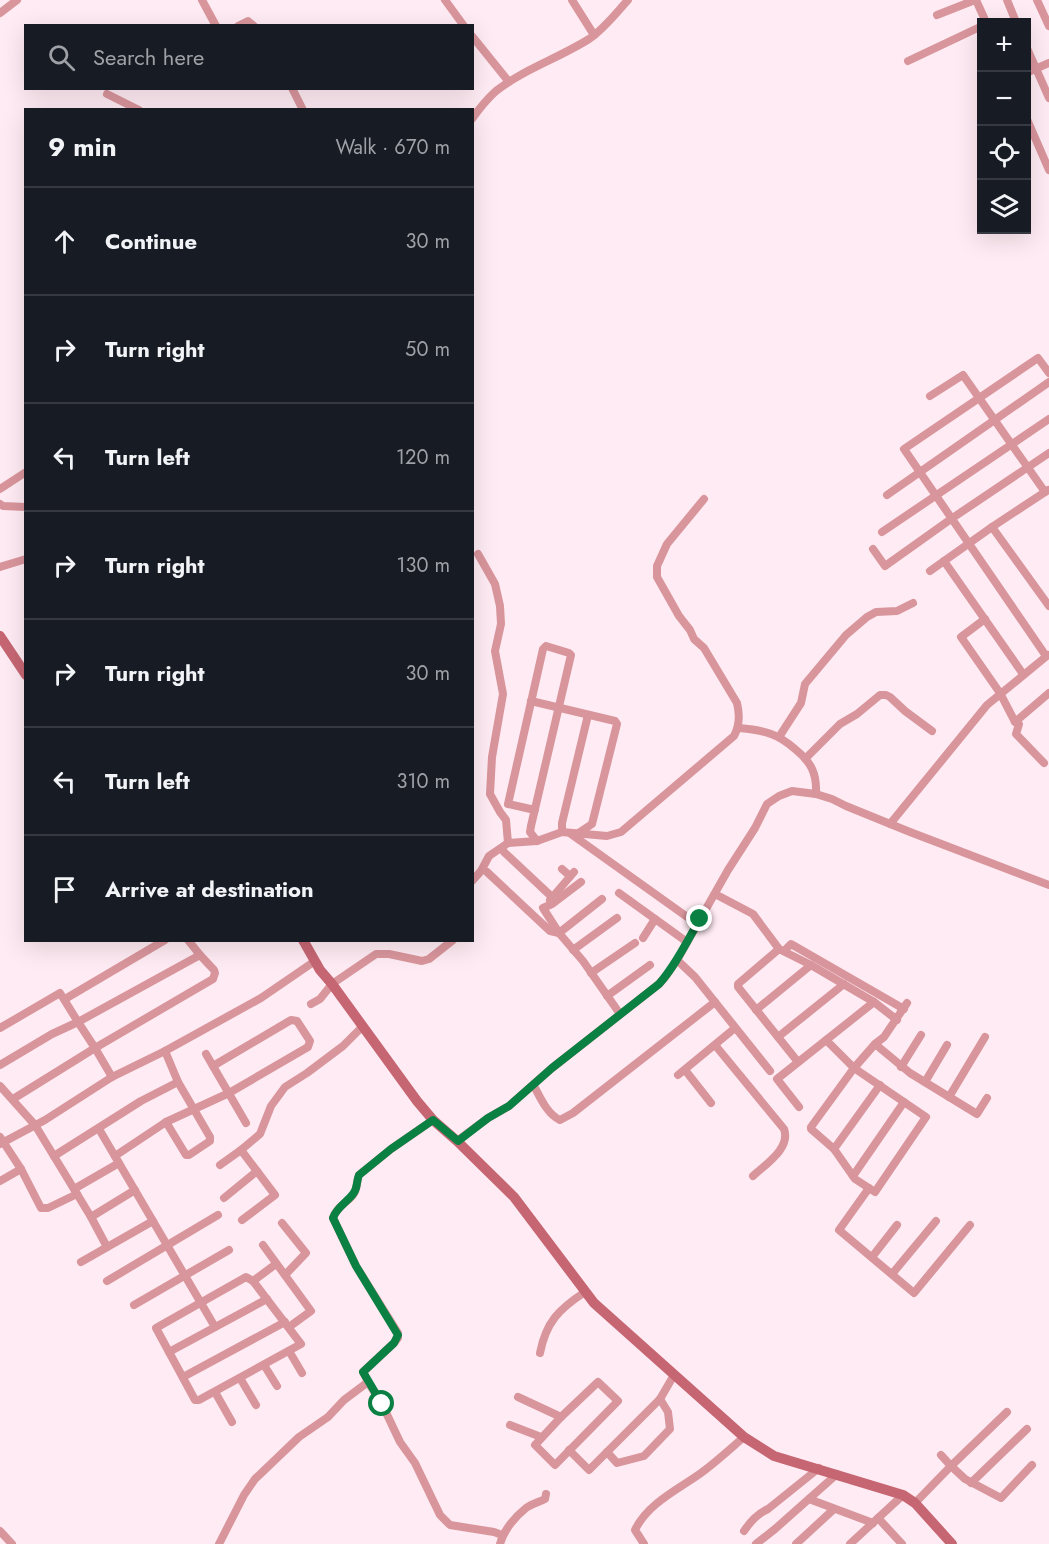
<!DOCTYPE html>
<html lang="en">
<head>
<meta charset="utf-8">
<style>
  :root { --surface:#171b24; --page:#242831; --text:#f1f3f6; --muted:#9ea1a6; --line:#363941 }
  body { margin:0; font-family:Jost,sans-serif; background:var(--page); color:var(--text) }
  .controls { position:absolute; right:18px; top:18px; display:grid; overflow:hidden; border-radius:0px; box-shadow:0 6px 24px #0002 }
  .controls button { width:54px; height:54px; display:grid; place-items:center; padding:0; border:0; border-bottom:2px solid var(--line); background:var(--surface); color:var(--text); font:30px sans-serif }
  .stop { position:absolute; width:18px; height:18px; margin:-14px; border:4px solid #0b8043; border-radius:50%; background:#fff }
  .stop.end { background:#0b8043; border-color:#fff; box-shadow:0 2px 6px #0008 }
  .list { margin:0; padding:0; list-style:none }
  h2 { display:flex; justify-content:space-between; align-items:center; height:78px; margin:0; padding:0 24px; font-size:26px }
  h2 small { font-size:20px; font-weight:400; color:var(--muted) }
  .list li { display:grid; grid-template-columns:39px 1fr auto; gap:18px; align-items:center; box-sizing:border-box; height:108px; padding:0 24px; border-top:2px solid var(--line) }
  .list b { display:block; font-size:22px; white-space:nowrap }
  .list em { font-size:20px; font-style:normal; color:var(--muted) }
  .icon { flex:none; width:33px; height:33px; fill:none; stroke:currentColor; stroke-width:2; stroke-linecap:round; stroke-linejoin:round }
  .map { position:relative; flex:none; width:1049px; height:1544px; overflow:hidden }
  .search { position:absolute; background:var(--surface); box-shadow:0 6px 24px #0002; left:24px; top:24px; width:450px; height:66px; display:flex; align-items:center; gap:15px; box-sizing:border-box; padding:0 21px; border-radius:0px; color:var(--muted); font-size:22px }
  .panel { position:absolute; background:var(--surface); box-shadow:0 6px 24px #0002; left:24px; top:108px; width:450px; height:834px; border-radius:0px }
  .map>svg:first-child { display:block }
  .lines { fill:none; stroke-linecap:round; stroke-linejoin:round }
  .street { stroke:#d9959c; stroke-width:8 }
  .secondary { stroke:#c66673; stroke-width:10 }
  .route { stroke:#0b8043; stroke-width:8 }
</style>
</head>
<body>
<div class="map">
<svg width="1049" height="1544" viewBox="0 0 1049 1544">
  <rect width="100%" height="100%" fill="#ffebf3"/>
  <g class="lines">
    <!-- street -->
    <g class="street">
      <polyline points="202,0 216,26"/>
      <polyline points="445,0 464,26"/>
      <polyline points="572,0 594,35"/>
      <polyline points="976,0 986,22"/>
      <polyline points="1007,0 1016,22"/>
      <polyline points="1037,0 1049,26"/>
      <polyline points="0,13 17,0"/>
      <polyline points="937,15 975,0"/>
      <polyline points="238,26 248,21 254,26"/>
      <polyline points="472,36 509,82"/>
      <polyline points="1026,46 1049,98"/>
      <polyline points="908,61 982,26"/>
      <polyline points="1026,73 1049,63"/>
      <polyline points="292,88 303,110"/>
      <polyline points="107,94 139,110"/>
      <polyline points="1026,117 1049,170"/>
      <path d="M472,119c7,-10 15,-20 24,-28 28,-22 63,-33 93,-52 15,-10 27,-26 39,-39"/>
      <polyline points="930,396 963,375 1045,492"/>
      <polyline points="0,489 26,472"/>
      <polyline points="887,495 1049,382"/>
      <polyline points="0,504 3,506 26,507"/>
      <polyline points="992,527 1049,606"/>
      <polyline points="882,532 1049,419"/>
      <polyline points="873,549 885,566 951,519 1049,453"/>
      <polyline points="478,554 495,584 500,606 501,624 495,651 503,694 492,757 490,794 500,812 506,820 508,843"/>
      <polyline points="944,561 1023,674"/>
      <polyline points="0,567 26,559"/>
      <polyline points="930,571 992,527 1048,490"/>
      <polyline points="985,619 961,637 1000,693 1015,722 1019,724 1016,734 1044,763"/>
      <polyline points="1046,656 904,449 1038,358 1049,373"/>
      <polyline points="531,701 615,721 617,724 592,824 577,834"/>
      <polyline points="1015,722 1049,693"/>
      <path d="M738,728c11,1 23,2 33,6 9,3 17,9 24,15 16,13 22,24 21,45"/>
      <polyline points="779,737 801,703 805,684 846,635 867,617 876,612 897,611 913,603"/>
      <polyline points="806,758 840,724 857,714 880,695 886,695 890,697 905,711 932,731"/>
      <polyline points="535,810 508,804 543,649 546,646 569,653 571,655 531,826 530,832 537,841"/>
      <polyline points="890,824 987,705 1048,655"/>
      <polyline points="562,832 562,823 588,715"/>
      <polyline points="571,834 697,924"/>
      <polyline points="504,852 552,897"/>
      <polyline points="562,869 570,876"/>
      <polyline points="487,872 550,931 559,933 583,961 620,1014"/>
      <path d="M472,881l9,-10 8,-15 19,-13 29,-2 25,-9 45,4 14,-4 113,-96c6,-11 6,-21 3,-33l-33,-55 -10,-9 -4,-9 -11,-14 -22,-39v-11l10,-22 37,-45"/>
      <polyline points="581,882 552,904 543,908 559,933 602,899"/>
      <polyline points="619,893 687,942"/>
      <polyline points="715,894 753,914 779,949 811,965 874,1002 897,1020"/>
      <polyline points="550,900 574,872"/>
      <polyline points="643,938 655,919"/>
      <polyline points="188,940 200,955"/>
      <polyline points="779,949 738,984 738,987 798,1062"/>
      <polyline points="573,950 617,918"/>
      <polyline points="784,951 791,944 904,1009"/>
      <polygon points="200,955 214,970 215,973 213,979 95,1048 78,1022"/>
      <polyline points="677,960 695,977 770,1071"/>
      <polyline points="591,973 635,943"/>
      <polyline points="607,996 650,965"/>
      <polyline points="65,999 165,940"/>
      <polyline points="907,1003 884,1037 875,1044 910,1073 977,1114 987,1098"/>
      <polyline points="311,1004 320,999 332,984 376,954 389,954 422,961 429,959 453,940"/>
      <polyline points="756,1010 811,965"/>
      <polyline points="0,1028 60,993 78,1022 52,1034 0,1065"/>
      <polyline points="778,1037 844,984"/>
      <polyline points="826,1040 854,1068 926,1117 875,1192 855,1179 834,1149 811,1129 811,1127 854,1068 875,1044"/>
      <path d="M715,1045l69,84c7,19 -18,35 -31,47"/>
      <polyline points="165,1051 178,1082 210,1137 210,1141 189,1155 186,1155 166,1122"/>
      <polyline points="206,1054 246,1123"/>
      <polyline points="901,1067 921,1035"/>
      <polyline points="685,1070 711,1103"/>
      <polyline points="678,1075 735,1028"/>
      <polyline points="925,1082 947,1045"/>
      <polyline points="0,1086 35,1125 91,1217 107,1247"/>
      <path d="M534,1086c6,11 13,28 26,34l13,-7 142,-111"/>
      <polyline points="949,1097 985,1037"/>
      <polyline points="13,1099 95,1048 112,1077"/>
      <polyline points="799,1107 777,1079 874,1002"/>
      <path d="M433,1120l-42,29 -32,26c-3,7 -1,14 -6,20 -7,8 -17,13 -20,23l23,48 42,67v5l-4,5 -31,29 5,10 14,22 18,38 15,21 25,52 10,10 44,7 8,3"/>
      <polyline points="99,1129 215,1327"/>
      <polyline points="0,1137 21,1169 41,1208 48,1208 77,1194"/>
      <polyline points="457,1141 488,1118 509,1106 552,1068 659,984 666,976 677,960 728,870 755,828 767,804 779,796 792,791 816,794 832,799 846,806 910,832 1049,885"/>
      <polyline points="0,1144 45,1120 112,1077 165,1051 261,998 315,961"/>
      <polyline points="834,1149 880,1085"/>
      <polyline points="241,1150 275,1195 242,1220"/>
      <polyline points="54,1156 141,1101 178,1082"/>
      <polyline points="115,1156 166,1122 229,1093 308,1047 310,1041 297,1021 291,1020 213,1066"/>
      <polyline points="220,1165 241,1150 260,1134 271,1106 285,1087 307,1073 343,1046 363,1026"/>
      <polyline points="853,1176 904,1102"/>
      <polyline points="0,1181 21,1169"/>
      <polyline points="869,1188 839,1230 914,1293 970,1225"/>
      <polyline points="74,1189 119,1163"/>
      <polyline points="224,1198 257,1171"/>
      <polyline points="91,1217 135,1190"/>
      <polyline points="282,1223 306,1253 285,1275"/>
      <polyline points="263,1245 311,1311 289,1327"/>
      <polyline points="872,1257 897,1225"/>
      <polyline points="81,1262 153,1221"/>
      <polyline points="892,1274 936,1221"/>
      <polygon points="246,1277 253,1281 301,1344 199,1400 195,1400 156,1328"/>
      <polyline points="107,1281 218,1215"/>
      <polyline points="253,1281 276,1264"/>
      <polyline points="134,1305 229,1250"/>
      <polyline points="289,1351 302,1373"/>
      <polyline points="169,1352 267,1299"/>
      <path d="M540,1353c6,-31 19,-44 45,-61"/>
      <polyline points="264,1365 277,1386"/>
      <polyline points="183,1377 285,1322"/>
      <polyline points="240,1378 256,1405"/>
      <polygon points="598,1382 618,1401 555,1465 535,1445 561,1417"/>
      <polyline points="215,1392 232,1422"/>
      <polyline points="518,1397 561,1417"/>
      <polyline points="510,1425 541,1437"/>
      <polyline points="569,1450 589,1470 660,1399 674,1375"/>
      <polyline points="607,1452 617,1463 644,1456 670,1429 668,1412 660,1399"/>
      <polyline points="941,1455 951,1466 1007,1412"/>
      <polyline points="971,1483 1027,1429"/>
      <polyline points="809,1499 873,1523"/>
      <polyline points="915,1503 951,1466 965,1479 1001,1498 1032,1465"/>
      <polyline points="878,1518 902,1544"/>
      <polyline points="0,1531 12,1544"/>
      <path d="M744,1531c7,-10 13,-17 24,-22l51,-41"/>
      <polyline points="219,1544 244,1495 255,1479 299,1437 328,1417 344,1400 368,1382"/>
      <path d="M500,1544c4,-14 15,-27 26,-36 6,-4 13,-6 19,-9l1,-5"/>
      <path d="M644,1544l-9,-14c13,-27 44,-41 66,-57 15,-11 29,-24 43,-36"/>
      <polyline points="756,1544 775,1529 837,1474"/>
      <polyline points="796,1544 834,1509"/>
      <polyline points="850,1544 903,1495"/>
    </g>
    <!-- secondary -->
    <g class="secondary">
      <polyline points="0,636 26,675"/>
      <polyline points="303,940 320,970 332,984 417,1101 433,1120 457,1141 514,1197 594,1303 744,1437 774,1456 903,1495 915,1503 952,1544"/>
    </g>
  </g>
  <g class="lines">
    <!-- route -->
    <path class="route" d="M382,1404l-19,-32 31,-29 4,-8 -42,-69 -23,-48c3,-10 13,-15 20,-24 5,-6 3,-12 6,-19l32,-26 42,-29 25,21 30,-23 21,-12 43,-38 107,-84c17,-19 28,-43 41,-65"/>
  </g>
</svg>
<div class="controls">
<button>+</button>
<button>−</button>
<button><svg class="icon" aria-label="locate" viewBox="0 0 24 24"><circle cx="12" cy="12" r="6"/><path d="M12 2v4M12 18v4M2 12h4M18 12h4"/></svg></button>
<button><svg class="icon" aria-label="layers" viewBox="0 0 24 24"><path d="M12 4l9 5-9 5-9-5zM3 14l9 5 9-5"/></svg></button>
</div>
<div class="stop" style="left:382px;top:1404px"></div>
<div class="stop end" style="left:700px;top:919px"></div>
<div class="search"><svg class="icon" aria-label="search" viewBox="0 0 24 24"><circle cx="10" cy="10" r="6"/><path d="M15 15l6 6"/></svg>Search here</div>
<section class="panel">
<h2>9 min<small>Walk · 670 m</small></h2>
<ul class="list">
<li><svg class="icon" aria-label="ahead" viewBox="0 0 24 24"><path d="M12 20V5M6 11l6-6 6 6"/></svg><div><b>Continue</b></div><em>30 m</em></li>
<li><svg class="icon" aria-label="right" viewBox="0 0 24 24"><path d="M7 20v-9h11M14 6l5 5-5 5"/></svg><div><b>Turn right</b></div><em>50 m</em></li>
<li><svg class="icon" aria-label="left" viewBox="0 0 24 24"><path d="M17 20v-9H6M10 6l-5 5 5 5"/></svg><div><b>Turn left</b></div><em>120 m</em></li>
<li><svg class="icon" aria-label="right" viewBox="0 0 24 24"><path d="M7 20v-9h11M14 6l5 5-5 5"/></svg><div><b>Turn right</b></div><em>130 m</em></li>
<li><svg class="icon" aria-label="right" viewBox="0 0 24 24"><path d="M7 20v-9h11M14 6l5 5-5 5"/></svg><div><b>Turn right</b></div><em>30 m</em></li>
<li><svg class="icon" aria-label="left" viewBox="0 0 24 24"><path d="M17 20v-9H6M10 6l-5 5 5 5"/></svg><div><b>Turn left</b></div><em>310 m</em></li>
<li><svg class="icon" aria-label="arrive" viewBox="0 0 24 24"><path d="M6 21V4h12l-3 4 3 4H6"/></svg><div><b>Arrive at destination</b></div></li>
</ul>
</section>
</div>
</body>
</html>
